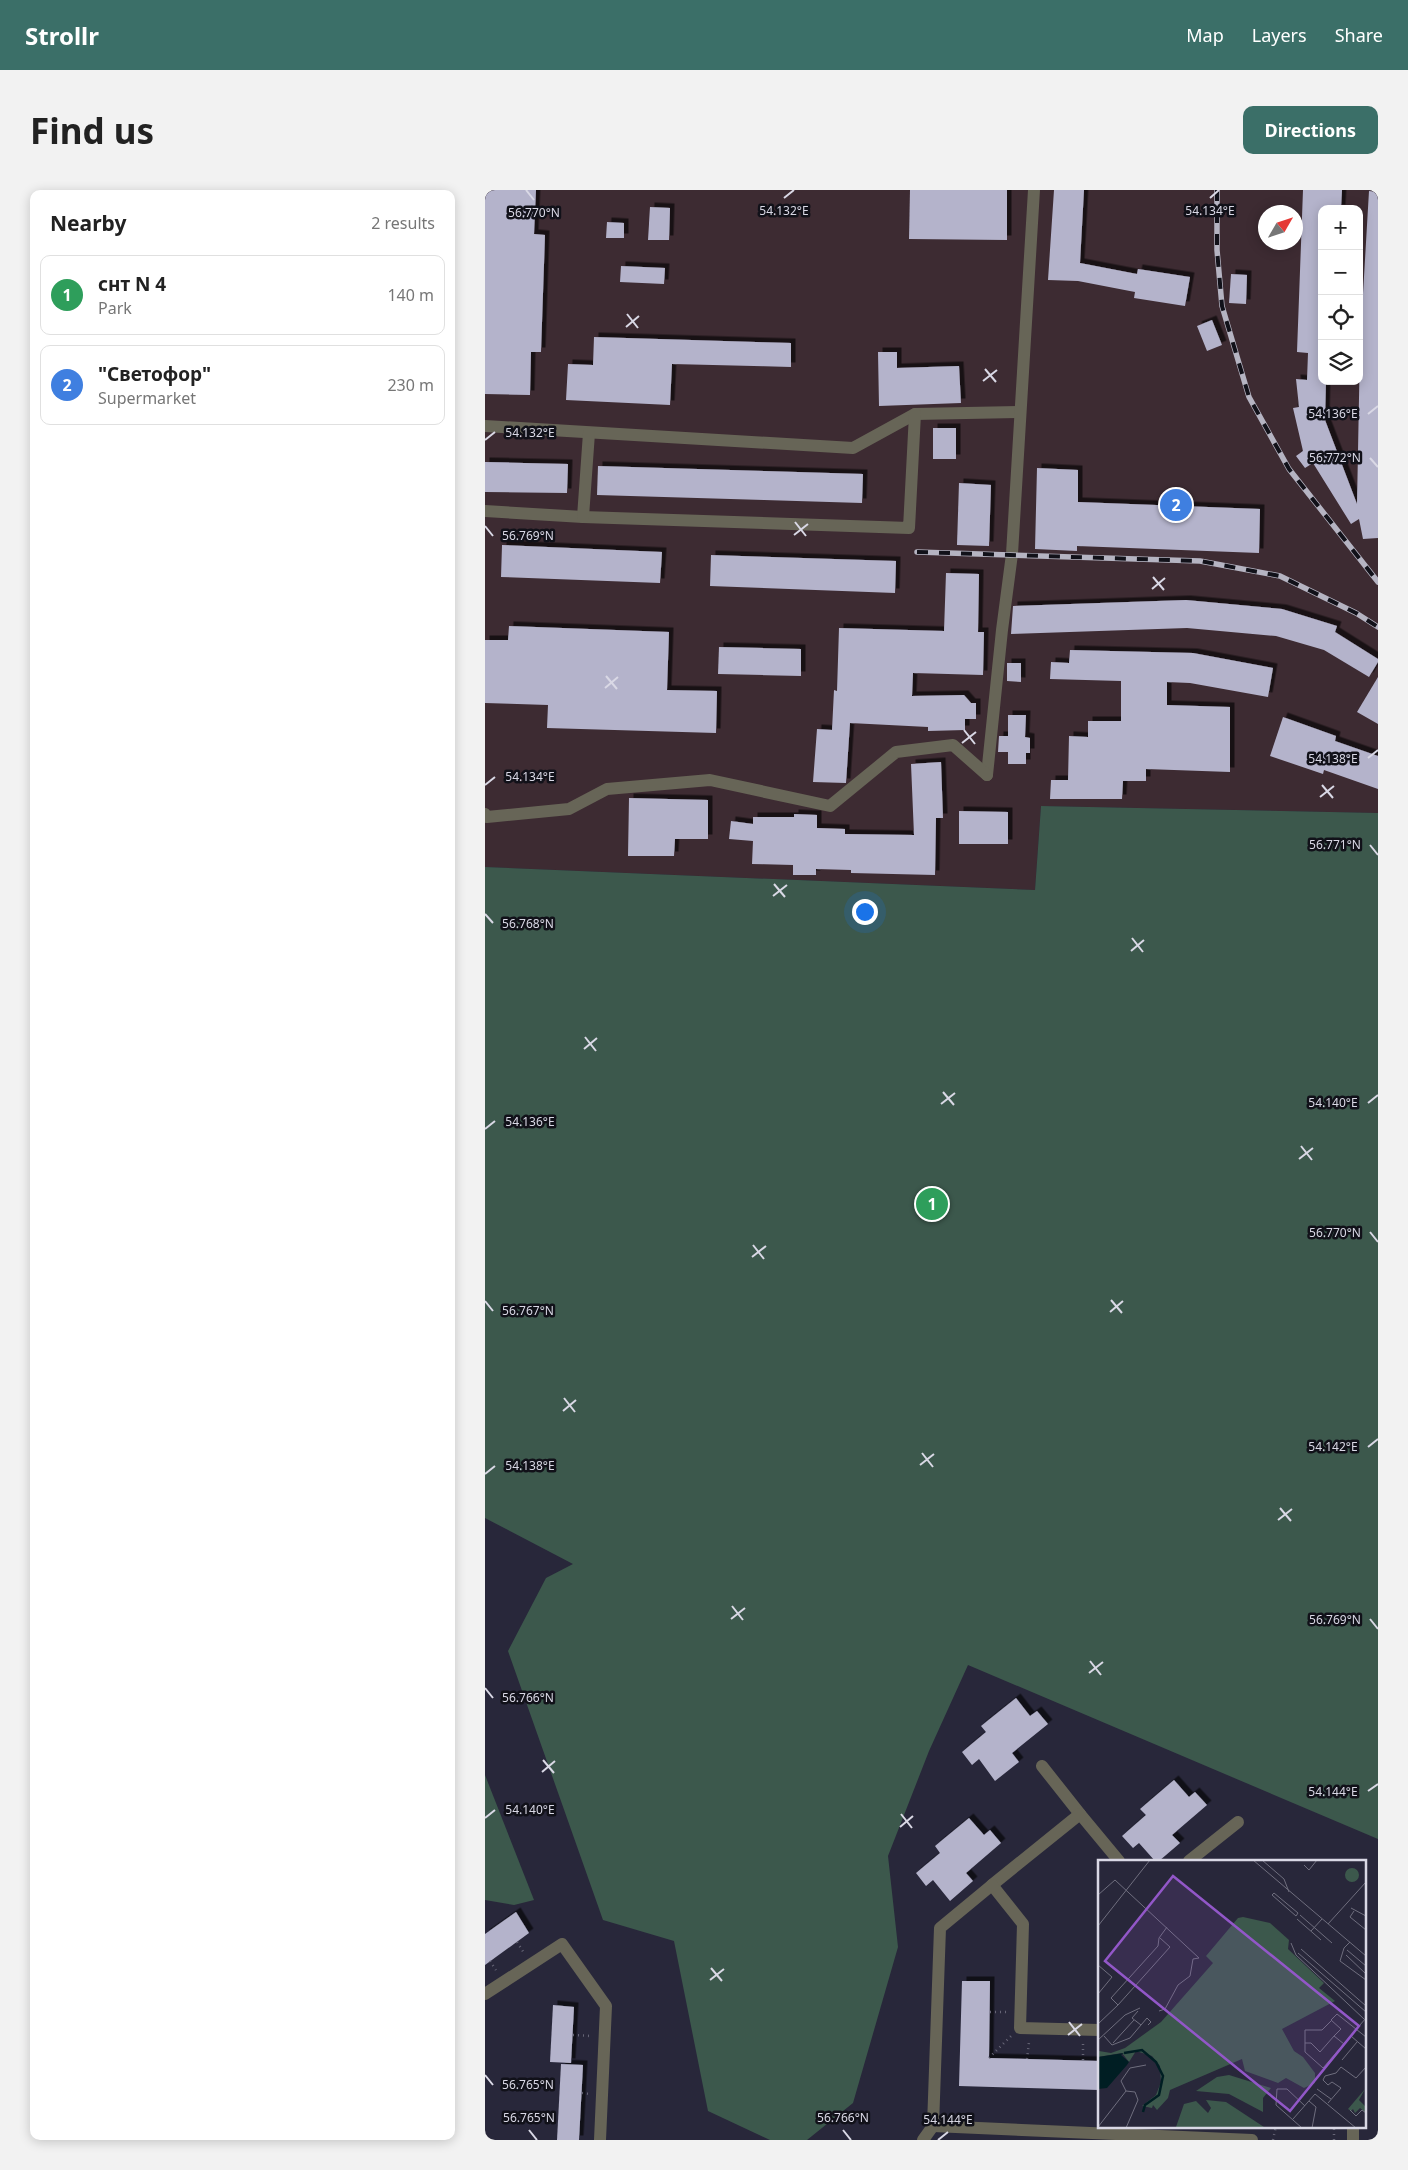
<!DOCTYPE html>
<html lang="en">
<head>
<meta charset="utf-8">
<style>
  :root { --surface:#fff; --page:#f2f2f2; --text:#222; --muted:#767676; --line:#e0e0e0; --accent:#3b6f68 }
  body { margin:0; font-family:"Noto Sans",sans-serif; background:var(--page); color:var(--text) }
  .controls { position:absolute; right:15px; top:15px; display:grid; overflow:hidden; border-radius:10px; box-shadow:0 2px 12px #0003 }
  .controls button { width:45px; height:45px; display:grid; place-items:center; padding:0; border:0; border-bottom:1px solid var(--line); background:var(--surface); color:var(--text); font:25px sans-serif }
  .compass { position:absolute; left:773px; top:15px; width:45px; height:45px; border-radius:50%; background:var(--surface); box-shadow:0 2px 12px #0003; rotate:51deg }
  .you { position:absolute; left:379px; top:721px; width:18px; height:18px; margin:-12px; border:4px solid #fff; border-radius:50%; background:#1a73e8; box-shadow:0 0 0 8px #1a73e833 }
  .badge { display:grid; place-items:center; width:32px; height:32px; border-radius:50%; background:var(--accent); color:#fff; font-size:16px; font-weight:700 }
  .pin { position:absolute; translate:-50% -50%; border:2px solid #fff; box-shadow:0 1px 5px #0006 }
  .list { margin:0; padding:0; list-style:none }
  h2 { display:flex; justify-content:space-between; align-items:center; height:65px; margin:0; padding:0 20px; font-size:21px }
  h2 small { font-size:16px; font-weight:400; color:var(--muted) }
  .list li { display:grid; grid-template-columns:32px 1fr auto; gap:15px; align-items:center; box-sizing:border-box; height:80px; margin:0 10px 10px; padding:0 10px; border:1px solid var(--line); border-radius:10px }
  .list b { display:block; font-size:19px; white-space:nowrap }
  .list p { margin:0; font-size:16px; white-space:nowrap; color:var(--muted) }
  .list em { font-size:16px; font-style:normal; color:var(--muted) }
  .icon { flex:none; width:28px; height:28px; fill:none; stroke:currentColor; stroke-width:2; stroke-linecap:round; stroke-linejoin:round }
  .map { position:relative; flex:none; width:893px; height:1950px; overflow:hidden; border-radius:10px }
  header { display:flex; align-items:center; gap:30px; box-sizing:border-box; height:70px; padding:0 25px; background:var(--accent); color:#fff }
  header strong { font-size:24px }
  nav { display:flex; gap:28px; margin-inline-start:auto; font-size:18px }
  .intro { display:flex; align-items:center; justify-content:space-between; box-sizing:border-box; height:120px; padding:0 30px }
  h1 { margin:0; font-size:35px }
  .button { padding:12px 22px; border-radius:10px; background:var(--accent); color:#fff; font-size:18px; font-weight:700 }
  main { display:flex; gap:30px; padding:0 30px }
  aside { flex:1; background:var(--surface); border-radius:10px; box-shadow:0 2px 12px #0003 }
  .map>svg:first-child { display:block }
  .industrial { fill:#3d2b32; fill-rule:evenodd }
  .green { fill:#3c584c }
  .building { fill:#b4b3cb; filter:url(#shadow) }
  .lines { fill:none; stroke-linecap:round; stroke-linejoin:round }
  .path { stroke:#666576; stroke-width:2.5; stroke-dasharray:1 4; stroke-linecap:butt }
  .minor { stroke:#676557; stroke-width:12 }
  .rail-casing { stroke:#b5b4c2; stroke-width:5.5 }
  .rail { stroke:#111119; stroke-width:4; stroke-dasharray:11; stroke-linecap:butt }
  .ticks { fill:none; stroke:#d9d8e5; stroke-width:2 }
  .inset-river { fill:none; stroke:#001e23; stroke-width:2.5 }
  .inset-road { fill:none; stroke:#6f6e7e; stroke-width:1 }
  .view { fill:#9257c8; fill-opacity:0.15; stroke:#9257c8; stroke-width:2.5 }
  .inset-edge { fill:none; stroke:#d9d8e5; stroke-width:2.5 }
  .ticks-label { font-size:12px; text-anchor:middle; fill:#d9d8e5; stroke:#111119; stroke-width:5; stroke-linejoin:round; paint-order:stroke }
</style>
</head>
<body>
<header>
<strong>Strollr</strong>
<nav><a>Map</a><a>Layers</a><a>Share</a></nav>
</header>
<div class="intro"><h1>Find us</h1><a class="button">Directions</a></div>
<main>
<aside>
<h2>Nearby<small>2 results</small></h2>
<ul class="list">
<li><span class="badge" style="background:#2e9e5b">1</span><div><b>снт N 4</b><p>Park</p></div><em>140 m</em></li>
<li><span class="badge" style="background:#3f7fe0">2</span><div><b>&quot;Светофор&quot;</b><p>Supermarket</p></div><em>230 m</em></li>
</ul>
</aside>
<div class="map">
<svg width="893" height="1950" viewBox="0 0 893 1950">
  <defs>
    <filter id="shadow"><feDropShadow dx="4.5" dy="-4.5" stdDeviation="0" flood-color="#0009"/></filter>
  </defs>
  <rect width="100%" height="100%" fill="#28273a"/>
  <!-- industrial -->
  <path class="industrial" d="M0,0h893v623l-337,-7 -6,84 -550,-23zM837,19h37v172h-37zM781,22h30v30h-30z"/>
  <!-- green -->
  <g class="green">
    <polygon points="556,616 893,623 893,1649 483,1475 444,1561 403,1666 413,1757 368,1913 322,1950 285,1950 223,1921 189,1751 118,1730 23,1461 61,1388 88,1374 0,1328 0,677 550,700"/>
    <polygon points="0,1585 49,1710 29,1715 0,1710"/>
  </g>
  <!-- building -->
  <g class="building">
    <polygon points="0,0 51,0 49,44 60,45 56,162 46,162 45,205 0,204"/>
    <polygon points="425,0 522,0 522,50 424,49"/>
    <polygon points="569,0 599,0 595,73 652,84 653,79 705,87 700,116 649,108 650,102 593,91 563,90"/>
    <polygon points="818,0 857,0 856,19 837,19 837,192 841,192 840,230 872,314 875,155 884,1 893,2 893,348 878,349 874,329 866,334 828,273 820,278 811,266 818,261 808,218 814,217 811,189 822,190 823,163 812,162"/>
    <polygon points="165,17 185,18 184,50 163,50"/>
    <polygon points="122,32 139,33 139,48 121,48"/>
    <polygon points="136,76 180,78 179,94 135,92"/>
    <polygon points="746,84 762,85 761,114 744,113"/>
    <polygon points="727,130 737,155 722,161 712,136"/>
    <polygon points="109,147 306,153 306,177 187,174 185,215 81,210 83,174 108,175"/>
    <polygon points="393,162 412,162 412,178 474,176 476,213 394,216"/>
    <rect x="448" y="238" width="23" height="31"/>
    <polygon points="0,272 83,274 82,303 0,302"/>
    <polygon points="113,276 378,284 377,313 112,305"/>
    <polygon points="552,278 593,280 593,312 775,319 774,363 592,356 592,361 550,359"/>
    <polygon points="474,293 506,295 504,356 472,355"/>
    <polygon points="17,355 177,362 175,393 16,387"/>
    <polygon points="226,365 411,371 410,403 225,396"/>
    <polygon points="461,383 494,384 493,442 499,442 498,485 428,483 427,506 479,505 486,513 491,513 491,529 480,529 480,540 443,541 443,537 365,533 361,593 328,592 332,539 347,540 349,500 352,501 354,438 459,441"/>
    <polygon points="701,410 797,419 852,436 850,442 893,469 893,472 884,487 839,460 791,446 702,438 526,444 528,416"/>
    <polygon points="24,436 184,442 182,500 232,501 231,543 62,538 63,515 0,513 0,450 23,450"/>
    <polygon points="234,457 316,459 316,486 233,484"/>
    <polygon points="585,460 708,463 788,478 783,507 705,493 682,492 682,515 745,517 745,582 661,579 661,591 638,591 637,609 565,609 566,590 583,590 584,546 603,547 603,531 636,531 636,491 565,489 566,472 584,473"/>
    <polygon points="522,473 536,473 536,492 522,491"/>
    <polygon points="893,487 893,534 872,522"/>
    <polygon points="523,525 541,525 540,547 545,548 545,563 541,563 541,574 523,574 523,562 513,562 514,546 523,546"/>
    <polygon points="798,527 851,546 850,551 893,566 893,599 839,580 838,584 785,566"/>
    <polygon points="456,572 458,628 451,628 450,685 366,683 366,680 331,679 331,685 308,685 308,675 267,674 268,651 244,649 246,631 268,634 268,627 309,627 309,624 332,625 332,638 360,639 360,644 429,645 426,574"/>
    <polygon points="144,608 223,610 223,649 190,649 189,666 143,666"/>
    <polygon points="474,621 523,622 523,654 474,654"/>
    <polygon points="531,1508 545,1526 552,1521 563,1534 527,1563 534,1572 510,1591 494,1569 487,1575 477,1562 501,1542 496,1536"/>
    <polygon points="689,1590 704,1607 710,1602 722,1615 687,1645 695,1653 674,1671 670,1671 654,1653 648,1658 637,1646 661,1625 655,1619"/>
    <polygon points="484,1628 499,1645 505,1640 516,1653 481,1683 488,1691 465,1711 448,1690 441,1696 431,1683 455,1663 450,1656"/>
    <polygon points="31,1722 44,1743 0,1775 0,1744"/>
    <polygon points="477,1791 505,1791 504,1868 614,1871 614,1900 474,1896"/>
    <polygon points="68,1815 89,1817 86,1873 65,1872"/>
    <polygon points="76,1874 98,1875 94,1950 72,1950"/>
  </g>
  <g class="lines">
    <!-- path -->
    <g class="path">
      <polyline points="32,1752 39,1763"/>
      <polyline points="5,1771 11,1780"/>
      <polyline points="505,1822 523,1822"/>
      <polyline points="88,1845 106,1846"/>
      <polyline points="504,1868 526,1846"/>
      <polyline points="542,1869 544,1852"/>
      <polyline points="598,1870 598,1854"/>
      <polyline points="97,1903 105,1904"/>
      <polyline points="788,1950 791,1936"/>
      <polyline points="849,1950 849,1936"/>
    </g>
    <!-- minor -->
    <g class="minor">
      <polyline points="0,236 368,258 430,224 535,222"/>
      <polyline points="0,321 98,327 424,338 430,224"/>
      <polyline points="98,327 104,243"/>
      <polyline points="502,585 517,440 527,364 549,0"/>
      <polyline points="0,624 2,627 84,619 122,599 225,590 345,616 411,562 468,555 502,585"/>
      <polyline points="557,1576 595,1624"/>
      <polyline points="704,1671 753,1632"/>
      <polyline points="507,1695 595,1624 634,1671"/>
      <polyline points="0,1804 77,1754 121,1816 115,1950"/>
      <polyline points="614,1840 535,1838 538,1734 507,1695 455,1738 448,1936 767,1950"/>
      <polyline points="438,1950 448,1936"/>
      <polyline points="868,1950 868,1936"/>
    </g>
    <defs>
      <g id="rail">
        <polyline points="732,0 732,60 737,116 764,207 804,279 893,392"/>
        <polyline points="432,362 715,371 795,386 871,423 893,437"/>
      </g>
    </defs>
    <!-- rail casing -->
    <use href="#rail" class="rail-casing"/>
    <!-- rail -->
    <use href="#rail" class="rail"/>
  </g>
  <!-- ticks -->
  <path class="ticks" d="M41,0l8,10M299,8l10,-8M725,8l9,-8M142,124l11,14M141,137l13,-11M500,179l11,13M498,191l14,-11M883,224l10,-8M0,250l10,-8M885,268l8,9M310,332l11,14M0,336l8,10M309,345l14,-11M668,387l11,13M667,399l13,-11M121,486l11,13M120,498l13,-11M479,540l11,14M477,553l14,-11M883,568l10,-8M0,595l10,-8M837,595l11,13M835,607l14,-11M885,655l8,10M289,694l11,13M288,706l14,-11M0,724l8,9M647,748l11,14M646,761l13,-11M100,847l11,14M99,859l13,-11M458,902l11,13M883,913l10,-8M456,914l14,-11M0,939l10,-8M816,956l11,14M814,969l14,-11M885,1042l8,10M268,1055l11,14M267,1067l14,-11M626,1110l11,13M0,1111l8,10M625,1122l13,-11M79,1208l11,14M78,1221l13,-11M883,1257l10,-8M437,1263l11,14M435,1275l14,-11M0,1284l10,-8M795,1318l11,13M793,1330l14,-11M247,1416l11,14M246,1429l14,-11M885,1429l8,10M605,1471l11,14M604,1483l14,-11M0,1498l8,10M58,1570l11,13M57,1582l13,-11M883,1601l10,-7M416,1624l11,14M0,1628l10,-8M415,1637l13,-11M226,1778l11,13M225,1790l14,-11M584,1832l11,14M583,1845l14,-11M0,1885l8,10M44,1940l8,10M358,1940l8,10M453,1950l10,-8"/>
  <!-- overview -->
  <g transform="translate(613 1670)">
    <rect width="268" height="268" fill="#28273a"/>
    <path d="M247 15a7 7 0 1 1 14 0a7 7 0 1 1-14 0ZM145,57l27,6 19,17 -1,9 36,34 -5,5 16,13 -53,28 12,22 9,6 12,16v10l-11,5 -18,-10 -8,5 -33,-12 -3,-12 -72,31 -2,8 -11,12 -4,-5 -1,3 -10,-2 14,-11 5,-13 -1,-16 -8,-10 -16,-5 -7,11 -7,-9 -24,4 1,-6 12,2 14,-5 36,-26 52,-59 -7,-7 32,-38zM131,215l42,13 -8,10v14l-34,-18 -33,-3 21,-14zM267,229l-6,11 6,6v6l-5,-4 -5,5 -2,-4 -2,2 -3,-2zM108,240l20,2 38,25h-88l8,-23 12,-3 12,12 3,-5z" fill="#3c584c"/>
    <path d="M26,193l-3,2 8,7 -2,3 -20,23 -9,1v-32z" fill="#001e23"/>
    <path class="inset-river" d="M26,193l18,-3 14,12 7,14 -4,19 -14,10 -2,7"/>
    <path class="inset-road" d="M155,0l113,96M164,0l22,19 5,13M206,5l5,5 8,-10M176,33l24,20 -2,3 -24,-21zM0,35l17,-15 84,78 -6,1 -3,17 -12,9 -13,24 -6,2M253,48l15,8M256,51l-4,6 16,13M202,55l32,28M199,59l24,21M230,64l38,-42M0,66l52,-66M213,71l11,-12M252,82l-6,6 -4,13 26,19M193,83l5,12 68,64M203,89l65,57M249,90l19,16M200,93l68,59M248,95l20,19M0,105l14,12 -14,17M20,145l52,-58 -10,-9M0,164l20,-19 -7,-7 47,-52 1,-8 8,-11M43,165l6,-7 4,4 -3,3M6,176l8,9 18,-7 11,-13 -9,-7 6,-7M236,176l-14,16 -9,-9h-6v9l18,16 43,-50M253,176l15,13M0,180l27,-25 15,-7M15,183l21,-23M207,183v-13h17l9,-9M246,184l-10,-8 7,-7 -10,-9 6,-6 29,23M244,200l15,-18M219,229l14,10M211,241l7,6 -4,21M230,243l13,-15 -9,-6 -4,3 -5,-5 2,-4 11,-3 5,-6 15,11 10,-11M252,250l6,6 6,-6 4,3M195,259l22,-25 41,34M0,267l28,-36M28,268l12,-28 -3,-8 -9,-1 -5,-10 9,-13 16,-3M204,268l-26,-23 1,-16h10l18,17"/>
    <path class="view" d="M75,16l186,150 -69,85 -185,-150z"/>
    <rect width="268" height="268" class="inset-edge"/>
  </g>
  <g class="ticks-label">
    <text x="299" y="25">54.132°E</text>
    <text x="725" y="25">54.134°E</text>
    <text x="49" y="27">56.770°N</text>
    <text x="848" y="228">54.136°E</text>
    <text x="45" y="247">54.132°E</text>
    <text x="850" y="272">56.772°N</text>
    <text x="43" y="350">56.769°N</text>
    <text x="848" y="573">54.138°E</text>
    <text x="45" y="591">54.134°E</text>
    <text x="850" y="659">56.771°N</text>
    <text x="43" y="738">56.768°N</text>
    <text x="848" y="917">54.140°E</text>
    <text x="45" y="936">54.136°E</text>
    <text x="850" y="1047">56.770°N</text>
    <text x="43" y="1125">56.767°N</text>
    <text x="848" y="1261">54.142°E</text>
    <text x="45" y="1280">54.138°E</text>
    <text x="850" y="1434">56.769°N</text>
    <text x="43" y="1512">56.766°N</text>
    <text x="848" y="1606">54.144°E</text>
    <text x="45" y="1624">54.140°E</text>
    <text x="43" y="1899">56.765°N</text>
    <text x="44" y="1932">56.765°N</text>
    <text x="358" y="1932">56.766°N</text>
    <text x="463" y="1934">54.144°E</text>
  </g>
</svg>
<div class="controls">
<button>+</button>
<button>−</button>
<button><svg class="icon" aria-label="locate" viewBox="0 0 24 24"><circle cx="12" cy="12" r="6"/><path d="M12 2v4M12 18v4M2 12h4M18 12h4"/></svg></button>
<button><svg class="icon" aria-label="layers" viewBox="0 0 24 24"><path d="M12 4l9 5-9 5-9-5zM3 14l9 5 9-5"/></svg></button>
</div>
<svg class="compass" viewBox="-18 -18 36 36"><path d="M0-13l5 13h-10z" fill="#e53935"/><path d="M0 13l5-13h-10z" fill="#767676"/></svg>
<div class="you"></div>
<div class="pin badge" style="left:447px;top:1014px;background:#2e9e5b">1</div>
<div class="pin badge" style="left:691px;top:315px;background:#3f7fe0">2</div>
</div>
</main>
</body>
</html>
